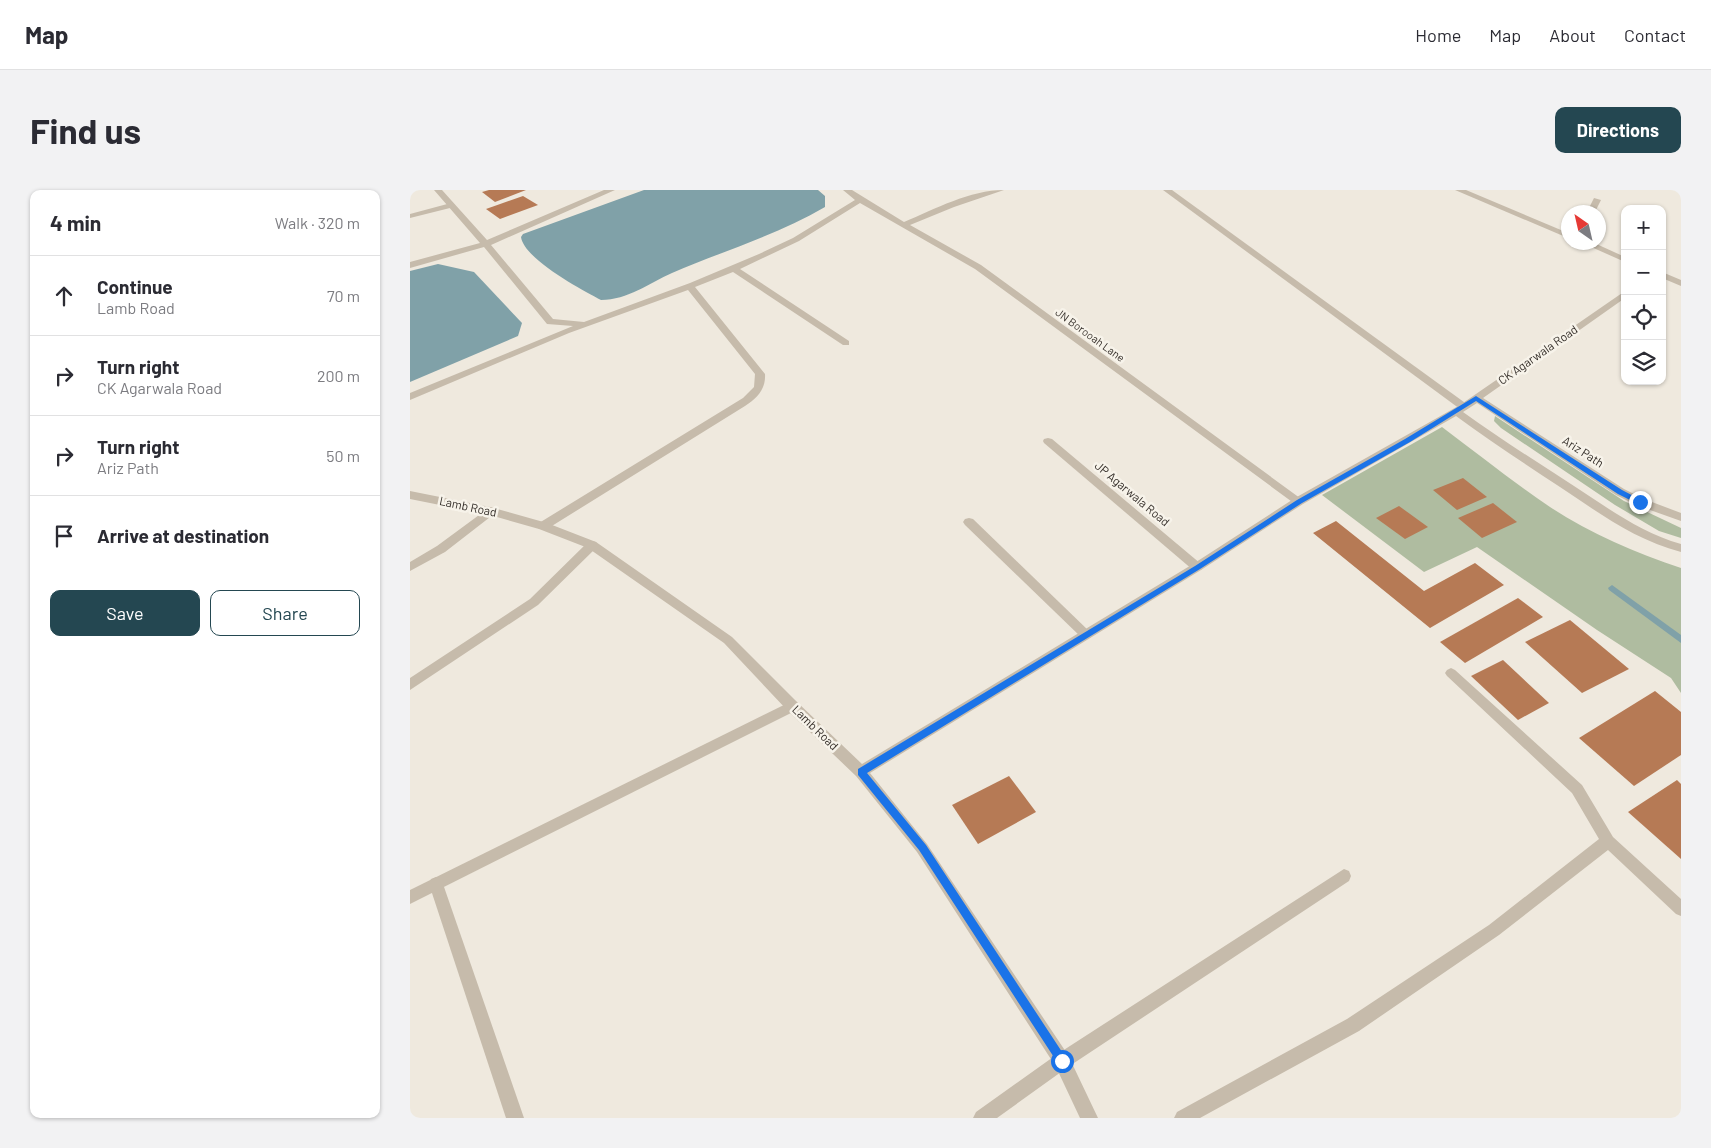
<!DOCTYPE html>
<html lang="en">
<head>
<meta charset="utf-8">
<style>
  :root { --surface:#fff; --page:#f2f2f3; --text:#2b2b33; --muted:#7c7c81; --line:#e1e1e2; --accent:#244751 }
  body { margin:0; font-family:Barlow,sans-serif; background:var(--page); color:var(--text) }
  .controls { position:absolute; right:15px; top:15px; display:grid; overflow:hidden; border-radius:10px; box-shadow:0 1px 4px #0004 }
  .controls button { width:45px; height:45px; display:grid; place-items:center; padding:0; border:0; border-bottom:1px solid var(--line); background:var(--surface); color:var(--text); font:25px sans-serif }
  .compass { position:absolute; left:1151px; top:15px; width:45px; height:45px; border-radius:50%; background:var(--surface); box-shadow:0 1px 4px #0004; rotate:326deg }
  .stop { position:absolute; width:15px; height:15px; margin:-11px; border:4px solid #1a73e8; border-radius:50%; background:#fff }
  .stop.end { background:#1a73e8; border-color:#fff; box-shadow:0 1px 5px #0008 }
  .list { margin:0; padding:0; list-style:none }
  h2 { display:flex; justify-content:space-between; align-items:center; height:65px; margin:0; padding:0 20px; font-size:21px }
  h2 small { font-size:16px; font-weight:400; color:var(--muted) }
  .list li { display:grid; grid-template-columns:32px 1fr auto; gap:15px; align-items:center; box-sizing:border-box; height:80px; padding:0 20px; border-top:1px solid var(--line) }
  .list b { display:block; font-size:19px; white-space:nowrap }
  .list p { margin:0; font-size:16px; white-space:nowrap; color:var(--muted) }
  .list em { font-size:16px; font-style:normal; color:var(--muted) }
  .actions { display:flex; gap:10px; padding:15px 20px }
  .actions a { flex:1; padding:11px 0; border:1px solid var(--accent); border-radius:10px; text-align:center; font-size:18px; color:var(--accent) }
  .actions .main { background:var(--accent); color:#fff }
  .icon { flex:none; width:28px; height:28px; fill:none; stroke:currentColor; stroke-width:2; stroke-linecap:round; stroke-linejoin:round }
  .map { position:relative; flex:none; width:1271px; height:928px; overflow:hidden; border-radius:10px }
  header { display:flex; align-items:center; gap:30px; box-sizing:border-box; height:70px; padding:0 25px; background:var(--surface); border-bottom:1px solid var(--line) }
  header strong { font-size:24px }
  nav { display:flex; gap:28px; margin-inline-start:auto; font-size:18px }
  .intro { display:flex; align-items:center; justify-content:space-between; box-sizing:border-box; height:120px; padding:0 30px }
  h1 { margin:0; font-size:35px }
  .button { padding:12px 22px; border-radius:10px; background:var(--accent); color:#fff; font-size:18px; font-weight:700 }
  main { display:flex; gap:30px; padding:0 30px }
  aside { flex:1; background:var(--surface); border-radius:10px; box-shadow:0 1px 4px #0004 }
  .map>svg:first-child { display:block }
  .green { fill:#afbca0 }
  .water { fill:#80a1a8 }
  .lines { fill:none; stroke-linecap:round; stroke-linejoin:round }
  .stream { fill:#80a1a8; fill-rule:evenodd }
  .building { fill:#b67a55 }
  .service { fill:#c6bbab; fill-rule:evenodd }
  .minor { fill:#c6bbab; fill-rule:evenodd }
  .tertiary { fill:#c6bbab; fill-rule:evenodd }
  .route { fill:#1a73e8 }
  .labels { text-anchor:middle; stroke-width:5; stroke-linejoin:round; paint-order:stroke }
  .far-street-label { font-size:11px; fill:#342e29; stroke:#f7f3ea }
  .street-label { font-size:12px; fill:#342e29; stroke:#f7f3ea }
</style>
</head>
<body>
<header>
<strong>Map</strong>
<nav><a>Home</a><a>Map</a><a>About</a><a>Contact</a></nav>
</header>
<div class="intro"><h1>Find us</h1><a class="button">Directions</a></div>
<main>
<aside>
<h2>4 min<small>Walk · 320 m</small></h2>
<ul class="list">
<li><svg class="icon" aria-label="ahead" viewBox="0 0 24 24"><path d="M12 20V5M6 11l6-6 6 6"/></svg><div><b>Continue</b><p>Lamb Road</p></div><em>70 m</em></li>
<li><svg class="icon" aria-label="right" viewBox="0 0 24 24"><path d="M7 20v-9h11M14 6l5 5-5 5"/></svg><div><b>Turn right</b><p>CK Agarwala Road</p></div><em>200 m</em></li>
<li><svg class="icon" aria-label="right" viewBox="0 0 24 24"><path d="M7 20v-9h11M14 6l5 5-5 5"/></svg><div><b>Turn right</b><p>Ariz Path</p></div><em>50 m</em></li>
<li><svg class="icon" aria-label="arrive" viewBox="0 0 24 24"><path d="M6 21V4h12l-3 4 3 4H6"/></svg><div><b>Arrive at destination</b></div></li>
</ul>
<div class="actions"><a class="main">Save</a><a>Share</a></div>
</aside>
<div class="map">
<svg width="1271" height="928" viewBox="0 0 1271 928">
  <rect width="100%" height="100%" fill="#efe9de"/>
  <!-- green -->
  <g class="green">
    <polygon points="1085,226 1214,311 1271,338 1271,348 1249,341 1205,315 1091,238 1084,231"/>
    <path d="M1032,237c36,27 71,55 108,80 39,26 86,46 131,61v125l-10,-15 -74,-48 -120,-83 -53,25 -102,-77z"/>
  </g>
  <!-- water -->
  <g class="water">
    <path d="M234,0h174l7,6v11c-48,28 -102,44 -153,66 -23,10 -44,27 -71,27 -19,-10 -77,-41 -80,-63l2,-3z"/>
    <polygon points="28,74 64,82 112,133 108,146 0,192 0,81"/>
  </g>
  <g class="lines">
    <!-- stream -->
    <polygon class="stream" points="1202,395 1271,445 1271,453 1199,400 1198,398"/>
  </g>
  <!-- building -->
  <g class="building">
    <polygon points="79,0 116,0 85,12 72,2"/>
    <polygon points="113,6 128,15 90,29 76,19"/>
    <polygon points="1053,288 1077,307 1047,320 1023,300"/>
    <polygon points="1083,313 1107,332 1072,348 1048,328"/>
    <polygon points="989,316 1018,337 995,349 966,328"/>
    <polygon points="926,331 1014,401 1065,373 1094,395 1020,438 903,343"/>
    <polygon points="1108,408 1133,427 1055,473 1030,452"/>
    <polygon points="1160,430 1219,479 1172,503 1115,452"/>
    <polygon points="1093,470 1139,513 1108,530 1061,486"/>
    <polygon points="1245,501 1271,522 1271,565 1224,596 1169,548"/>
    <polygon points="599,586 626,622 568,654 542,615"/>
    <polygon points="1267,590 1271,594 1271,669 1218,622"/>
  </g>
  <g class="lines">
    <!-- service -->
    <g class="service">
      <polygon points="41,13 45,15 44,17 0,28 0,24"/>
      <polygon points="26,687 31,689 33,694 114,928 96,928 19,694 21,689"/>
    </g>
    <!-- minor -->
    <g class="minor">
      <path d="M24,0h8l45,50 117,-50h11l-124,55 62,74 31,3 106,-39 69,-29 34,-16 62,-38 -12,-10h9l52,32c31,-13 66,-32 100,-32l-50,17 -44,18 71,40 323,236 -5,4 -4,-1 -320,-235 -115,-66 -61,38 -59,28 109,72v4h-6l-110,-73 -38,15 70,87c1,15 -8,24 -20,32l-198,123h-8l-2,-3 2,-3 204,-125 11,-11 1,-13 -67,-84 -119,43 -159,67v-7l163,-67 -26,-2 -63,-77 -74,21v-6l70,-19z"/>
      <polygon points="753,0 762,0 1058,215 1058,219 1050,219"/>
      <polygon points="1184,8 1191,10 1185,22 1177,22"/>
      <polygon points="638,248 642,249 791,374 793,377 791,380 783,380 634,253 633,251 634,249"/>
      <polygon points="80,317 84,318 86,321 84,324 35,362 0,381 0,372 27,356"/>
      <polygon points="559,328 563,329 680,442 682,445 680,448 672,448 555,335 553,332 555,329"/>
      <polygon points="182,351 186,352 188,355 186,358 128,415 0,500 0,488 120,409 178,352"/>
      <polygon points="1041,478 1045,480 1172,595 1203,647 1271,709 1271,726 1266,724 1198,660 1089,745 949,841 790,928 764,928 767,922 937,829 1079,735 1189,649 1162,603 1037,486 1035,483 1037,480"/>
      <polygon points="382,511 387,512 389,516 387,520 0,714 0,700"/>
      <polygon points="934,679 939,681 941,686 939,691 658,877 587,928 563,928 566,922 646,865"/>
    </g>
    <!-- tertiary -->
    <g class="tertiary">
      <polygon points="1045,0 1056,0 1158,43 1158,48"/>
      <polygon points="1170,52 1182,52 1215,67 1215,72"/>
      <polygon points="1252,82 1271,90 1271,96 1252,88"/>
      <path d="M1215,101v7l-142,100 141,91 20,10 37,14v8l-45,-16 -20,-10 -139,-92 -14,9c36,26 74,50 111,74 34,22 67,47 107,58v8c-46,-12 -82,-39 -121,-65 -35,-23 -70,-46 -104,-71l-153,88 -102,66 -331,203 57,71 141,211 30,63h-18l-24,-51 -139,-215 -61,-76 -69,-66 -63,-67 -136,-95 -49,-19 -49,-14 -80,-16v-8l80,16 57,16 49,19 136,95 65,65 65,62 331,-200 102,-66 165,-93z"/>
    </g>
  </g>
  <!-- route -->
  <polygon class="route" points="1066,206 1212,300 1233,311 1233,314 1228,314 1208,304 1066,211 1000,252 892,313 790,379 457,583 516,655 656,868 658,871 656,875 652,877 649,875 509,660 448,585 448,579 785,376 887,310 995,249"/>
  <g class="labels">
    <!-- far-street labels -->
    <g class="far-street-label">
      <text transform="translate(680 145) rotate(36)" y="4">JN Borooah Lane</text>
    </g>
    <!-- street labels -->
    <g class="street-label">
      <text transform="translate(1128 165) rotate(-35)" y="4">CK Agarwala Road</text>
      <text transform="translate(1173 262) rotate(33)" y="4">Ariz Path</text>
      <text transform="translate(722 304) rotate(40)" y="4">JP Agarwala Road</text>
      <text transform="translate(58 317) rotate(12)" y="4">Lamb Road</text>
      <text transform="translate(405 538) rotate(44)" y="4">Lamb Road</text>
    </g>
  </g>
</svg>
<div class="controls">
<button>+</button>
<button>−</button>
<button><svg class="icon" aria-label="locate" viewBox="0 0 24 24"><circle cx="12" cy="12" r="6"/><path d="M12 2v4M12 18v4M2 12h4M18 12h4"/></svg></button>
<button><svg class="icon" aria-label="layers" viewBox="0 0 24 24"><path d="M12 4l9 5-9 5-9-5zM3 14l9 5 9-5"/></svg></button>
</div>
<svg class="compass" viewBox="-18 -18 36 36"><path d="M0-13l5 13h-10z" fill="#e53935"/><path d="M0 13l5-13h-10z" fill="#7c7c81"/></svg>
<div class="stop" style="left:652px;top:871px"></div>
<div class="stop end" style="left:1230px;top:312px"></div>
</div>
</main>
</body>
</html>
